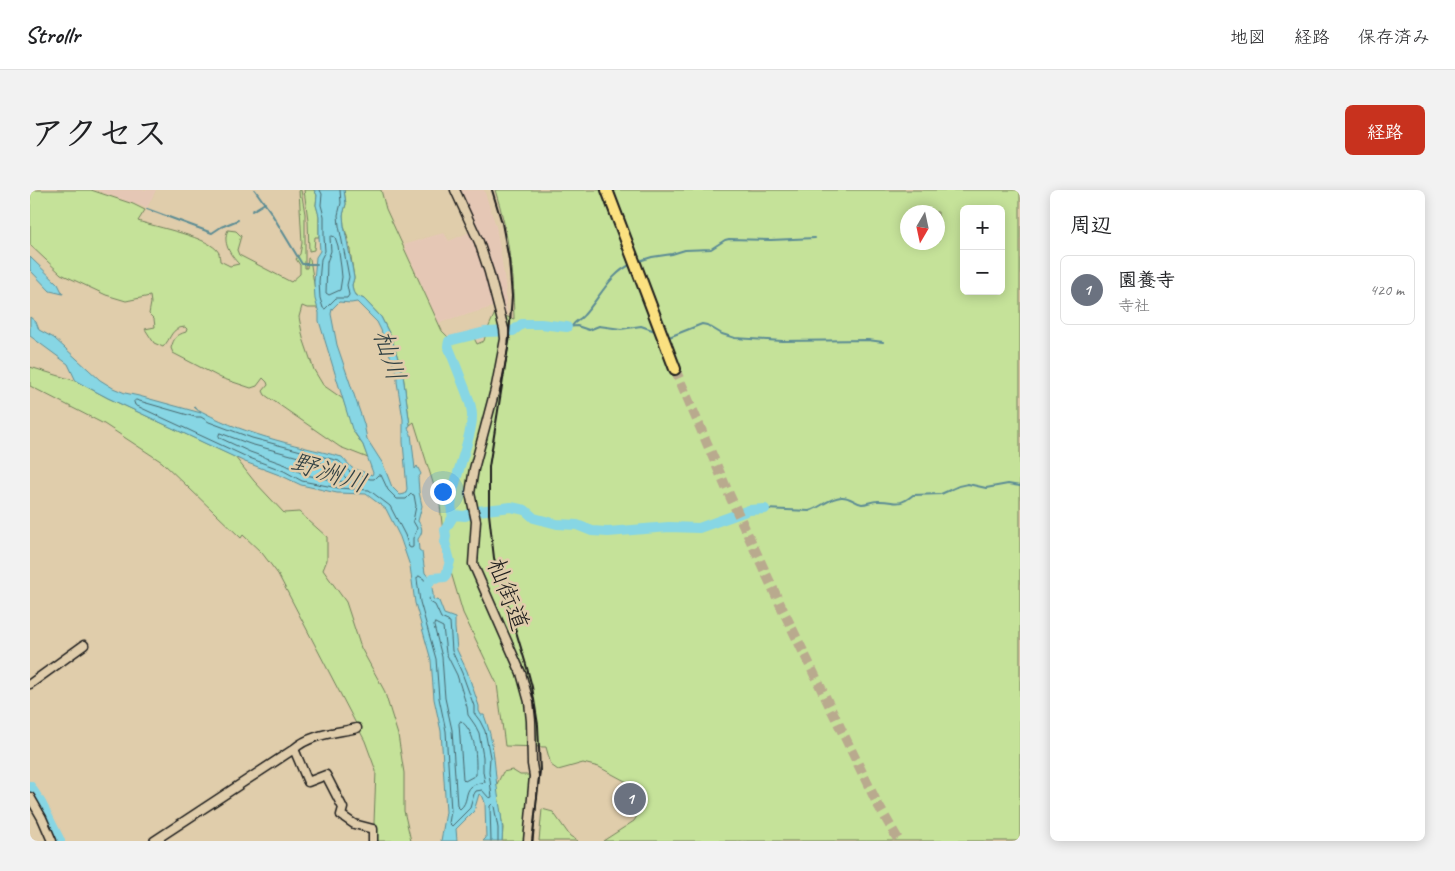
<!DOCTYPE html>
<html lang="ja">
<head>
<meta charset="utf-8">
<style>
  :root { --surface:#fff; --page:#f2f2f2; --text:#202124; --muted:#757577; --line:#e0e0e0; --accent:#c8321e }
  body { margin:0; font-family:Caveat,"Klee One",sans-serif; background:var(--page); color:var(--text) }
  .controls { position:absolute; right:15px; top:15px; display:grid; overflow:hidden; border-radius:8px; box-shadow:0 2px 12px #0003 }
  .controls button { width:45px; height:45px; display:grid; place-items:center; padding:0; border:0; border-bottom:1px solid var(--line); background:var(--surface); color:var(--text); font:25px sans-serif }
  .compass { position:absolute; left:870px; top:15px; width:45px; height:45px; border-radius:50%; background:var(--surface); box-shadow:0 2px 12px #0003; rotate:189deg }
  .you { position:absolute; left:412px; top:301px; width:18px; height:18px; margin:-12px; border:4px solid #fff; border-radius:50%; background:#1a73e8; box-shadow:0 0 0 8px #1a73e833 }
  .badge { display:grid; place-items:center; width:32px; height:32px; border-radius:50%; background:var(--accent); color:#fff; font-size:16px; font-weight:700 }
  .pin { position:absolute; translate:-50% -50%; border:2px solid #fff; box-shadow:0 1px 5px #0006 }
  .list { margin:0; padding:0; list-style:none }
  h2 { display:flex; justify-content:space-between; align-items:center; height:65px; margin:0; padding:0 20px; font-size:21px }
  h2 small { font-size:16px; font-weight:400; color:var(--muted) }
  .list li { display:grid; grid-template-columns:32px 1fr auto; gap:15px; align-items:center; box-sizing:border-box; height:70px; margin:0 10px 10px; padding:0 10px; border:1px solid var(--line); border-radius:8px }
  .list b { display:block; font-size:19px; white-space:nowrap }
  .list p { margin:0; font-size:16px; white-space:nowrap; color:var(--muted) }
  .list em { font-size:16px; font-style:normal; color:var(--muted) }
  .map { position:relative; flex:none; width:990px; height:651px; overflow:hidden; border-radius:8px }
  header { display:flex; align-items:center; gap:30px; box-sizing:border-box; height:70px; padding:0 25px; background:var(--surface); border-bottom:1px solid var(--line) }
  header strong { font-size:24px }
  nav { display:flex; gap:28px; margin-inline-start:auto; font-size:18px }
  .intro { display:flex; align-items:center; justify-content:space-between; box-sizing:border-box; height:120px; padding:0 30px }
  h1 { margin:0; font-size:35px }
  .button { padding:12px 22px; border-radius:8px; background:var(--accent); color:#fff; font-size:18px; font-weight:700 }
  main { display:flex; gap:30px; padding:0 30px }
  aside { flex:1; background:var(--surface); border-radius:8px; box-shadow:0 2px 12px #0003 }
  .map>svg:first-child { display:block }
  .built { fill:#e5c7b5 }
  .green { fill:#c5e299; stroke:#707f5a; fill-rule:evenodd }
  .water { fill:#87d6e4; stroke:#5c8c94; fill-rule:evenodd }
  .lines { fill:none; stroke-linecap:round; stroke-linejoin:round }
  .shore { stroke:#47666c; stroke-width:1 }
  .stream { stroke:#5c8c94; stroke-width:2 }
  .river { stroke:#87d6e4; stroke-width:10 }
  .major-tunnel { stroke:#b9aa8e; stroke-width:10; stroke-dasharray:10 5; stroke-linecap:butt }
  .minor-casing { stroke:#1c1c1c; stroke-width:11 }
  .major-casing { stroke:#1c1c1c; stroke-width:14 }
  .minor { stroke:#e0cdab; stroke-width:8 }
  .major { stroke:#fbe180; stroke-width:10 }
  .rail { stroke:#1c1c1c; stroke-width:2 }
  .labels { text-anchor:middle; stroke-width:5; stroke-linejoin:round; paint-order:stroke }
  .street-label { font-size:25px; fill:#1c1c1c; stroke:#e0cdab }
  .water-label { font-size:26px; font-style:italic; fill:#314144; stroke:#e0cdab }
</style>
</head>
<body>
<header>
<strong>Strollr</strong>
<nav><a>地図</a><a>経路</a><a>保存済み</a></nav>
</header>
<div class="intro"><h1>アクセス</h1><a class="button">経路</a></div>
<main>
<div class="map">
<svg width="990" height="651" viewBox="0 0 990 651">
  <rect width="100%" height="100%" fill="#e0cdab"/>
  <filter id="ink" filterUnits="userSpaceOnUse"><feTurbulence type="fractalNoise" baseFrequency=".02" numOctaves="2"/><feDisplacementMap in="SourceGraphic" scale="10" xChannelSelector="R" yChannelSelector="G"/><feConvolveMatrix kernelMatrix="1 2 1 2 8 2 1 2 1" color-interpolation-filters="sRGB"/></filter>
  <g filter="url(#ink)">
    <!-- built -->
    <g class="built">
      <polygon points="66,0 126,0 117,18"/>
      <polygon points="427,0 454,0 466,36 470,59 475,92 477,125 473,126"/>
      <polygon points="442,41 448,53 466,116 409,133 374,55 402,46 414,43 419,51"/>
    </g>
    <!-- green -->
    <g class="green">
      <path d="M0,0h61l42,14 12,6 -7,11c17,6 73,16 81,32 0,1 1,6 1,8l10,5 9,-2c-9,-9 -17,-22 -11,-34l8,1 5,5 -4,14 2,5 52,27 9,-8v-9l-4,-6 4,-5 2,-11 -3,-53h2l4,24v54h2l1,-10 2,1 8,49h-11l-5,-2 -3,11 4,21 11,32 9,15 20,14 12,35 8,11 5,13 -28,-11 -75,-52 -2,-4 5,-6 -1,-3 -4,-4 -6,8 -6,2 -30,-10 -48,-25 -2,-5c3,-10 5,-13 15,-16l1,-3 -2,-2c-15,1 -13,11 -22,20l-9,-4 -9,-14 10,-2 -1,-8 -5,-5 2,-11 -1,-7 -24,5 -20,-6 -45,-21 -31,-29z"/>
      <polygon points="274,0 284,0 287,5 286,15 289,25 289,47 285,47 284,60 279,61 278,30"/>
      <path d="M314,0h37l5,19 56,122 12,12 19,-7 4,8 7,-3 2,-8 9,-20 19,6c-1,-45 -5,-86 -19,-129h525v651h-417l31,-20 9,-15v-8l-5,-10 -39,-21 -16,-4 -25,7 -7,-5 -5,-18 -41,-1 -8,-62 -34,-71 -18,-61 -5,-47 -26,-83 -4,3 -7,-50 -11,-36 -11,-22 -17,-18 -9,-4 -2,-3 -1,-7 2,-7 -5,-35 -5,-17 -1,-11 3,-11zM934,19h37v82h-37zM878,22h30v30h-30z"/>
      <polygon points="0,177 46,191 78,208 205,267 224,291 254,323 269,322 297,347 297,370 293,380 316,412 331,458 354,500 368,545 374,583 374,621 381,651 345,651 344,633 346,581 335,551 248,384 232,363 213,345 211,348 132,272 74,234 0,196"/>
      <polygon points="482,580 490,585 499,585 499,607 493,651 472,651 473,638 466,596 473,582"/>
      <polygon points="512,619 523,622 540,646 548,651 509,651"/>
    </g>
    <!-- water -->
    <g class="water">
      <path d="M284,0h30l2,14 -3,11 1,11 8,40 2,12 -2,7 1,6 2,4 9,4 17,18 11,22 11,36 7,50 -2,3 3,6 4,35 2,-3 4,8 -3,4 1,14 3,14 -4,15c5,7 5,11 0,18l1,11 3,2 3,21c5,4 9,20 8,26l6,2 5,13 11,4v10l2,22 10,21 12,35v5l2,4h3c10,26 10,46 13,72 2,18 7,36 5,54h-19l3,-3 -1,-35 -2,-6 -4,-3 -5,17 -18,18 1,12h-16l5,-29 -5,-81 -7,-32 -3,-39 -16,-57 -5,-37 -10,-29 -14,-28 -20,-15 -29,-1 -36,-8 -19,-9 -37,-14 -137,-64 -32,-17 -8,-17 -38,-28v-19l6,5 3,8 15,8 46,42 13,8 12,5 14,3 62,17 -7,-6c46,27 98,37 148,50l10,11 20,7 1,-2 -10,-28 -11,-16 -33,-108v-8l-4,-14 -1,-17 2,-25 4,-6 -1,-14v-21l-3,-11 1,-10zM309,112l12,1 6,-1 20,20 4,8 16,45v7l6,37v23l4,47 -2,5 -5,1 -8,-8 -9,-23 -16,-25 -3,-15 -27,-79 -6,-31 1,-5z"/>
      <polygon points="0,67 28,94 33,104 20,101 0,80"/>
    </g>
    <g class="lines">
      <!-- shore -->
      <g class="shore">
        <polyline points="290,0 292,4 291,15 294,26 294,47 295,61 291,69 289,92 290,108 293,118 295,119 306,108 317,108 319,105 317,95 319,87 317,76 309,36 308,25 311,13 310,0"/>
        <polygon points="302,46 305,47 308,56 311,77 312,87 310,100 299,105 296,103 297,72 301,61 300,48"/>
        <polygon points="106,210 165,227 171,227 179,232 222,248 309,271 320,282 340,289 344,289 348,285 351,285 358,300 367,309 376,309 381,304 384,305 386,316 383,331 387,338 386,342 383,348 383,357 381,358 379,357 375,345 360,316 339,300 308,298 272,291 254,281 217,267 105,215 104,212"/>
        <polygon points="190,243 220,254 306,277 316,288 317,290 315,292 275,285 256,275 220,262 190,248 189,246"/>
        <polygon points="389,386 394,389 400,412 405,415 411,428 420,432 422,461 432,483 444,516 444,523 450,531 455,541 460,567 459,582 462,607 459,608 452,600 446,601 444,604 440,618 422,636 419,633 421,621 416,541 409,508 406,469 390,412 387,389"/>
        <path d="M405,433l8,4 3,26 11,22 10,32 1,8 7,10 4,8 4,24v15l2,10c-4,1 -9,1 -13,4 -8,6 -3,16 -12,23l-3,-3 -5,-76 -7,-32 -3,-41 -8,-31z"/>
        <path d="M431,531c16,12 15,37 15,54l-11,6 -2,-2 -4,-55z"/>
        <polyline points="461,651 460,616 462,614 464,616 468,638 468,651"/>
      </g>
      <!-- stream -->
      <g class="stream">
        <polyline points="225,0 240,21 272,74 287,74"/>
        <polyline points="117,19 182,43 191,37 208,30"/>
        <polyline points="222,21 235,13"/>
        <polyline points="609,71 622,67 642,64 655,60 681,59 695,50 699,49 741,50 785,48"/>
        <path d="M542,136c3,-5 8,-6 12,-11 15,-16 26,-42 48,-51"/>
        <polyline points="537,137 547,136 559,140 569,136 591,139 611,136 628,142"/>
        <polyline points="637,146 639,147 672,134 677,135 692,144 705,148 752,151 838,150 853,152"/>
        <path d="M735,319l44,2c11,-3 20,-13 32,-14 9,-1 13,6 21,7 5,0 10,-3 15,-3 19,-1 20,7 36,-6l28,-1 18,-8 9,-2 18,4 22,-4 12,2"/>
      </g>
      <!-- river -->
      <g class="river">
        <path d="M423,326c-9,-20 20,-75 19,-101 0,-9 -4,-18 -7,-26 -6,-15 -11,-29 -17,-43l1,-5 36,-9 28,-1 9,-7h19l26,3"/>
        <path d="M395,405l2,-9 5,-8 13,-1c2,-4 4,-12 5,-16l-5,-19 1,-6 -1,-6 9,-15 11,1 13,-5 33,-4 14,3 9,8 23,6 20,1 15,6 16,1 61,-5 30,1 50,-18 16,-1"/>
        <polyline points="0,596 11,613 30,651"/>
      </g>
      <!-- major-tunnel -->
      <polyline class="major-tunnel" points="645,179 698,302 751,416 847,613 869,651"/>
      <defs>
        <g id="minor">
          <polyline points="425,0 449,52 459,82 474,139 475,149 466,196 444,279 440,303 446,331 443,374 491,483 499,512 501,531 502,574 504,586 498,651"/>
          <polyline points="0,494 54,455"/>
          <polyline points="264,559 278,592 296,585 313,618 311,625 324,634 343,639 343,651"/>
          <polyline points="0,607 12,628 22,651"/>
          <path d="M124,651l140,-92c16,-15 42,-16 63,-21"/>
        </g>
        <polyline id="major" points="577,0 645,179"/>
      </defs>
      <!-- minor casing -->
      <use href="#minor" class="minor-casing"/>
      <!-- major casing -->
      <use href="#major" class="major-casing"/>
      <!-- minor -->
      <use href="#minor" class="minor"/>
      <!-- major -->
      <use href="#major" class="major"/>
      <!-- rail -->
      <polyline class="rail" points="462,0 472,33 479,70 482,106 478,158 459,277 459,324 464,368 497,478 502,497 508,535 510,581 502,651"/>
    </g>
  </g>
  <g class="labels">
    <!-- street labels -->
    <g class="street-label">
      <text transform="translate(479 404) rotate(69)" y="9">杣街道</text>
    </g>
    <!-- water labels -->
    <g class="water-label">
      <text transform="translate(360 165) rotate(73)" y="9">杣川</text>
      <text transform="translate(299 282) rotate(18)" y="9">野洲川</text>
    </g>
  </g>
</svg>
<div class="controls">
<button>+</button>
<button>−</button>
</div>
<svg class="compass" viewBox="-18 -18 36 36"><path d="M0-13l5 13h-10z" fill="#e53935"/><path d="M0 13l5-13h-10z" fill="#757577"/></svg>
<div class="you"></div>
<div class="pin badge" style="left:600px;top:609px;background:#6b7280">1</div>
</div>
<aside>
<h2>周辺<small></small></h2>
<ul class="list">
<li><span class="badge" style="background:#6b7280">1</span><div><b>園養寺</b><p>寺社</p></div><em>420 m</em></li>
</ul>
</aside>
</main>
</body>
</html>
